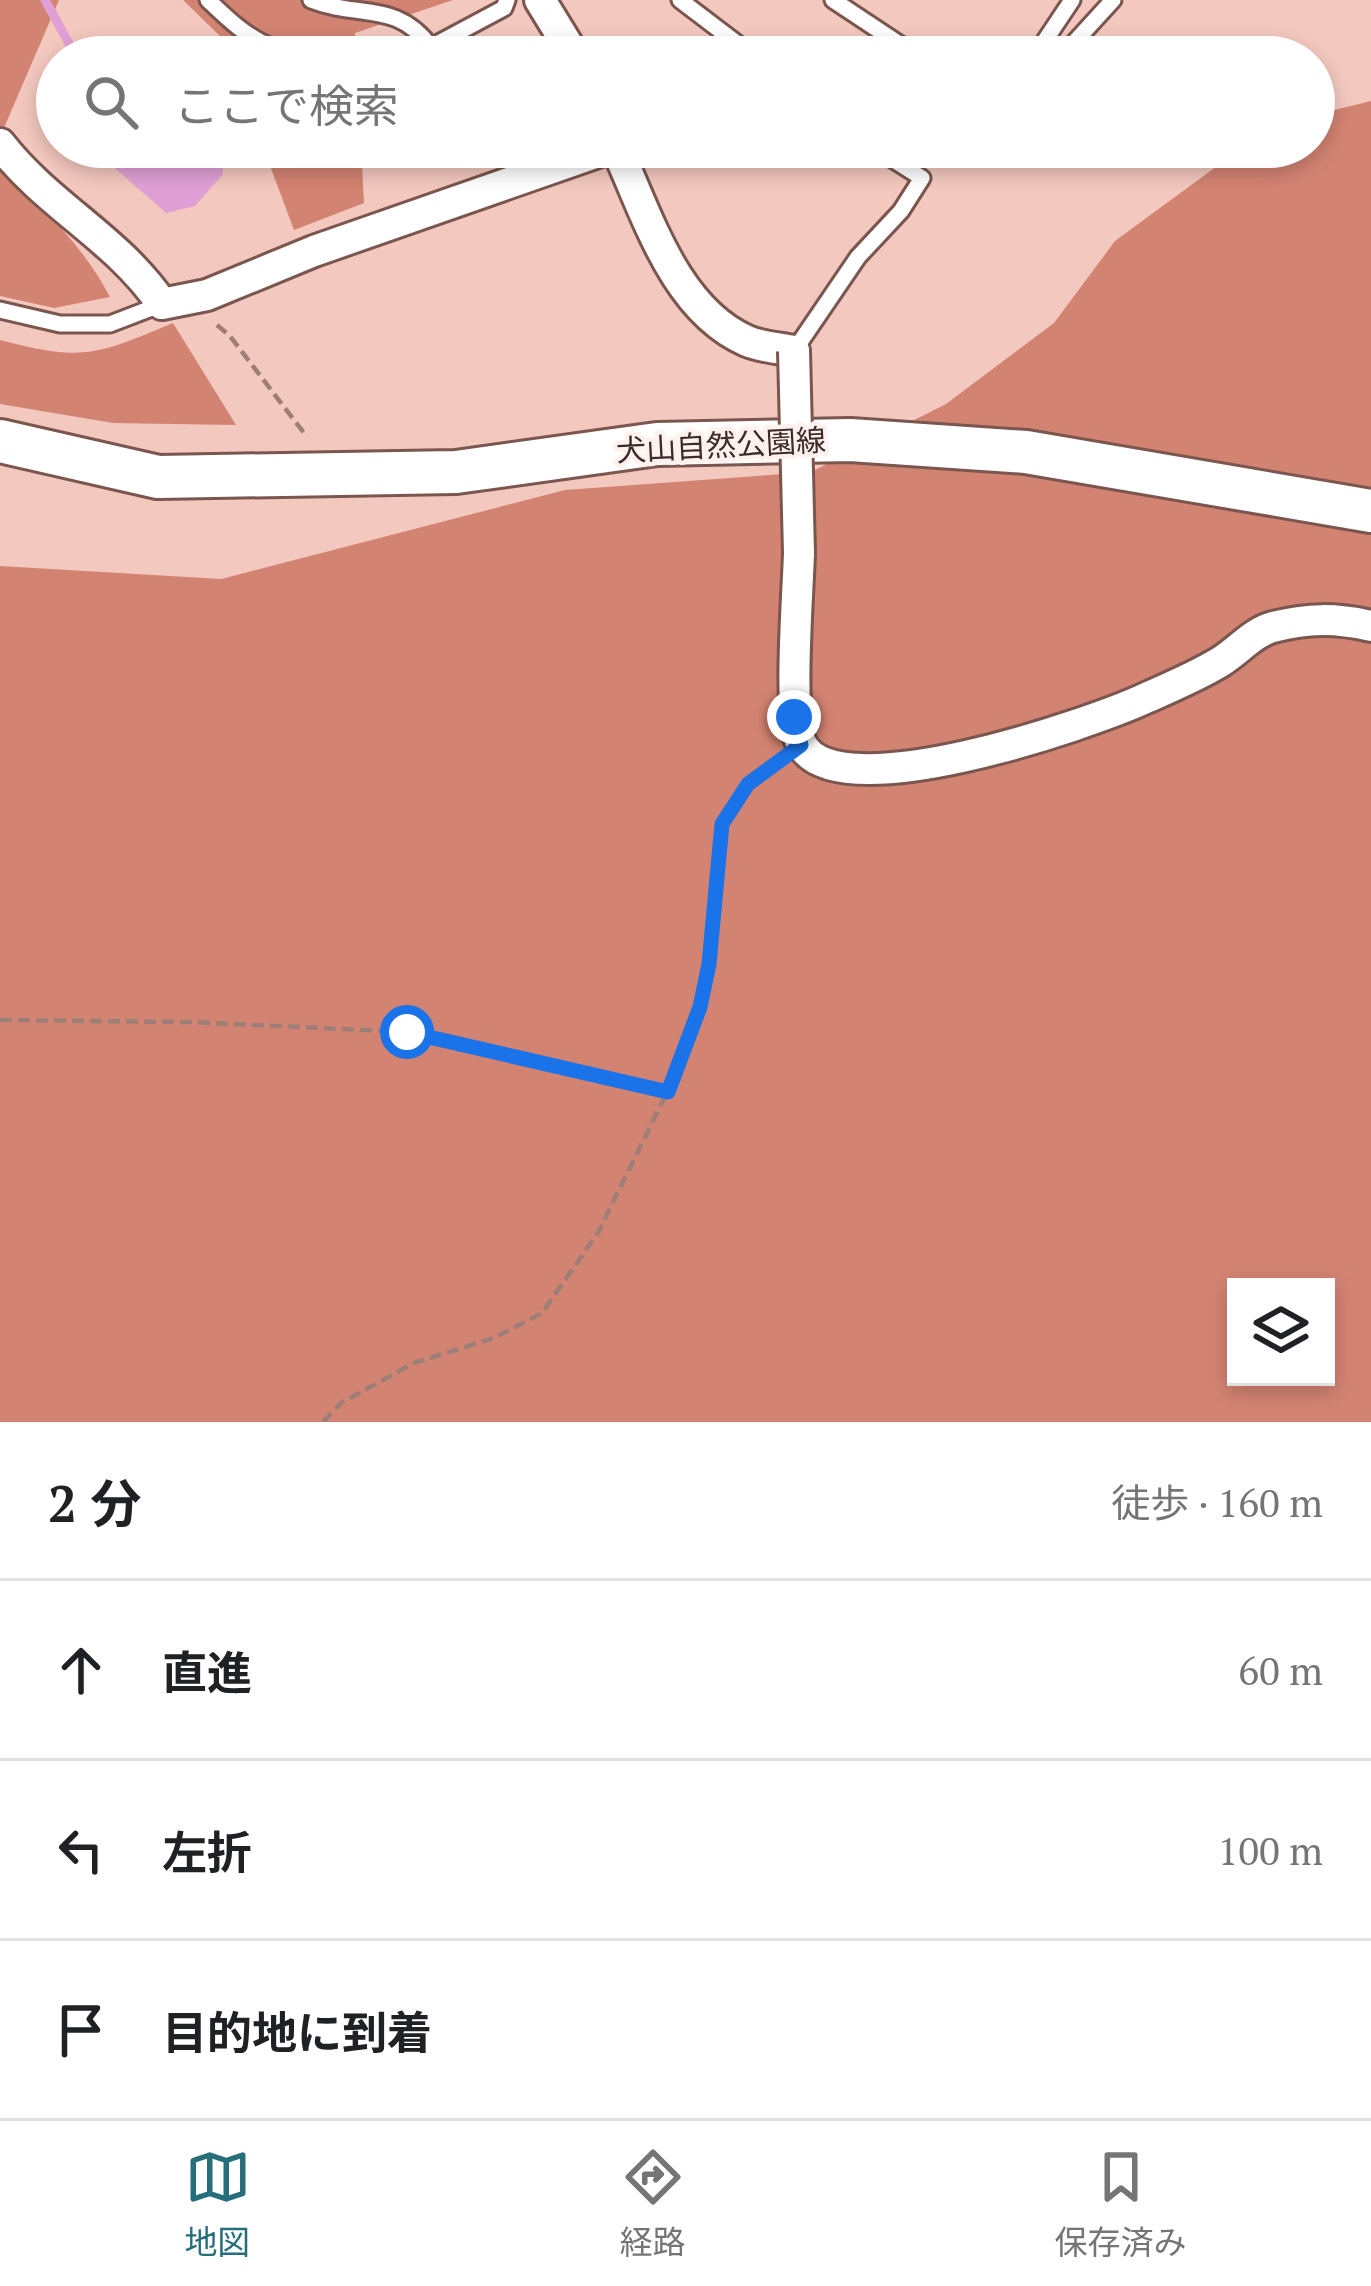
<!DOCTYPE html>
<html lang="ja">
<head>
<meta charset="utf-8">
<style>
  :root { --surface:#fff; --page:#f6f6f6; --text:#202124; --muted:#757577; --line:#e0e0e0; --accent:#276e7b }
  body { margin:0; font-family:"PT Serif","Noto Sans JP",serif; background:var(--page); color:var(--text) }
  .controls { position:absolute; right:36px; bottom:36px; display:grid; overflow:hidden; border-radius:0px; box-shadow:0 6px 18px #0003 }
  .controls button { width:108px; height:108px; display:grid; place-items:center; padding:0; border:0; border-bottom:3px solid var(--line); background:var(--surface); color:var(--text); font:60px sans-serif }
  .stop { position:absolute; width:36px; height:36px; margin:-27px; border:9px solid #1a73e8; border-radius:50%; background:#fff }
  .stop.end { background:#1a73e8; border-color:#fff; box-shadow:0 3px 12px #0008 }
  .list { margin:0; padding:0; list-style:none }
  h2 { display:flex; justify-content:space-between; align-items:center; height:156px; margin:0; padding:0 48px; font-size:51px }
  h2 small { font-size:39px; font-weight:400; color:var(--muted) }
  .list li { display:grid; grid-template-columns:78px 1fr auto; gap:36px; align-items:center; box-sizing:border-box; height:180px; padding:0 48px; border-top:3px solid var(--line) }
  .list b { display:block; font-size:45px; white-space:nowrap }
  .list em { font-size:39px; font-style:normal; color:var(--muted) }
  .icon { flex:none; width:66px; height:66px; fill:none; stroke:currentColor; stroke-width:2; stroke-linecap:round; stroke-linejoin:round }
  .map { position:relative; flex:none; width:1371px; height:1422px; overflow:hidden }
  .search { position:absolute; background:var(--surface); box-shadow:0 6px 18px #0003; left:36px; right:36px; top:36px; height:132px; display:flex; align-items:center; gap:30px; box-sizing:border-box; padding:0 42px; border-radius:66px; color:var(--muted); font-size:45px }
  .sheet { height:696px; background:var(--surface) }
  nav { display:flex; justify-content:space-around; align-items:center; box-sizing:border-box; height:168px; border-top:3px solid var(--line); background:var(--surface); font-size:33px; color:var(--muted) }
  nav a { display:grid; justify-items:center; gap:6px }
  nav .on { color:var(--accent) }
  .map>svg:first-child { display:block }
  .forest { fill:#d38372; fill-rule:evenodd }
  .water { fill:#e0a0d6 }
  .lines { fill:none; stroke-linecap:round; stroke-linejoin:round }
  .stream { stroke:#e0a0d6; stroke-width:9 }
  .service-casing { stroke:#7a564e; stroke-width:21 }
  .minor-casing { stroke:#7a564e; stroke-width:36 }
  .secondary-casing { stroke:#7a564e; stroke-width:48 }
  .path { stroke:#9e7f78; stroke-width:4.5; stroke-dasharray:12 6; stroke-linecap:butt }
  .service { stroke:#fff; stroke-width:15 }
  .minor { stroke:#fff; stroke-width:30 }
  .secondary { stroke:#fff; stroke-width:42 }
  .minor-bridge-casing { stroke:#7a564e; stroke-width:36; stroke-linecap:butt }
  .minor-bridge { stroke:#fff; stroke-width:30 }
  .route { stroke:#1a73e8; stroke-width:15 }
  .labels { text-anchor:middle; stroke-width:9; stroke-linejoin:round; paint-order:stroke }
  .street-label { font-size:30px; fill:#3c2b28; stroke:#fef1ee }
</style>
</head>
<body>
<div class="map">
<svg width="1371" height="1422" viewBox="0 0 1371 1422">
  <rect width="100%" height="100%" fill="#f3c8be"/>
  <!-- forest -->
  <g class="forest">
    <polygon points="0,0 59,0 0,137"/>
    <polygon points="183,0 453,0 355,33 356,57 230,57 223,39"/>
    <path d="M1371,101v1321h-1371v-856l221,13 344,-89 246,-18 135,-68 108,-81 61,-82 128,-94h71v-32zM1236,1287h90v90h-90z"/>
    <polygon points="263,147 361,147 364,203 294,230"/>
    <path d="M0,169c44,40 82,75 110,128l-56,11 -54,-12z"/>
    <path d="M173,323l63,102 -123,-2 -113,-19v-64c83,22 96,15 173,-17z"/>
  </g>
  <!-- water -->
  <polygon class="water" points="91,147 215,147 223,161 223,174 195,206 166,213"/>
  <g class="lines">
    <!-- stream -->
    <polyline class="stream" points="45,0 71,47 83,57"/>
    <defs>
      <g id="service">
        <path d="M208,0c19,18 36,35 61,46 39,17 121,14 162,1 -35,-47 -72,-28 -120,-47"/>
        <polyline points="680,0 755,57"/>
        <polyline points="833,0 919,57"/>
        <polyline points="431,47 504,8 507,0"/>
        <polyline points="1034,57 1072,0"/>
        <polyline points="1061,57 1113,0"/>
        <polyline points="0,310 60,324 110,324 162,304"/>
        <polyline points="794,351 858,257 901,211 922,178 873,147"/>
      </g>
      <g id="minor">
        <polyline points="540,0 575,57"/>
        <path d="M0,144c49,63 117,94 162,160l45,-9 107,-44 298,-104"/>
        <path d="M616,147c31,67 58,162 131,194 14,6 32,7 47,10"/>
        <path d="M799,553c-1,37 -11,163 2,190 33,70 291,-20 345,-45 25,-11 51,-22 74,-36 17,-10 33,-30 53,-35 35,-9 63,-9 98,-1"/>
      </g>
      <polyline id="secondary" points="0,441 158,477 456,472 657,444 850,440 1026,452 1371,511"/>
    </defs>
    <!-- service casing -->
    <use href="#service" class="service-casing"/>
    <!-- minor casing -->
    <use href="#minor" class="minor-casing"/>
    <!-- secondary casing -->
    <use href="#secondary" class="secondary-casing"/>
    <!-- path -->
    <g class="path">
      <polyline points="217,325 230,336 307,437"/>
      <polyline points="0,1020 191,1022 407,1032 667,1092"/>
      <polyline points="323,1422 341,1403 414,1363 494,1338 542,1313 599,1231 667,1092 700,1007 709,964 722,824 748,784 777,762"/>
    </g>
    <!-- service -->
    <use href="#service" class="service"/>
    <!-- minor -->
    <use href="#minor" class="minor"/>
    <!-- secondary -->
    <use href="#secondary" class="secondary"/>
    <defs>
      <polyline id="minor-bridge" points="794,351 799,553"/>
    </defs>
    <!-- minor-bridge casing -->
    <use href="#minor-bridge" class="minor-bridge-casing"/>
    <!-- minor-bridge -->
    <use href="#minor-bridge" class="minor-bridge"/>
  </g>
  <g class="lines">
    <!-- route -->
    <polyline class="route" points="407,1032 668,1092 700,1007 709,964 722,824 748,784 801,745 794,717"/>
  </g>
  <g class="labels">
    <!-- street labels -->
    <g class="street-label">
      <text transform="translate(721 446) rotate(-3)" y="10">犬山自然公園線</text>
    </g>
  </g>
</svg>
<div class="controls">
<button><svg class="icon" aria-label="layers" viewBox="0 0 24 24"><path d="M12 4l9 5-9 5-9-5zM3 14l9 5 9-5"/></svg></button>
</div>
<div class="stop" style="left:407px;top:1032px"></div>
<div class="stop end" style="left:794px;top:717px"></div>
<div class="search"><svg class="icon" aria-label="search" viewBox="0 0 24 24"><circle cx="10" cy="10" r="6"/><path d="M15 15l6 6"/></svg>ここで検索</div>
</div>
<section class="sheet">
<h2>2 分<small>徒歩 · 160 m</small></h2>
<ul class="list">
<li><svg class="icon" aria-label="ahead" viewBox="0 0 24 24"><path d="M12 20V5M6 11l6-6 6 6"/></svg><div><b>直進</b></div><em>60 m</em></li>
<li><svg class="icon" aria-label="left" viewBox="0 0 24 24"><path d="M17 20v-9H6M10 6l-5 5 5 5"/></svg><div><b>左折</b></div><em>100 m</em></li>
<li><svg class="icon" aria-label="arrive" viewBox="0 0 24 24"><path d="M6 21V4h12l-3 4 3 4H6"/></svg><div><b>目的地に到着</b></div></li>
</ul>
</section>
<nav>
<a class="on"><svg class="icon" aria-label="map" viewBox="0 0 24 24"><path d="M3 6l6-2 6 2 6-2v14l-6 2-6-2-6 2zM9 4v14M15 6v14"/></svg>地図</a>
<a><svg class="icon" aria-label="directions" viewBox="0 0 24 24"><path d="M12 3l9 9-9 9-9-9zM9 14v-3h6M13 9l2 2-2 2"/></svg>経路</a>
<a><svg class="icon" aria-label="saved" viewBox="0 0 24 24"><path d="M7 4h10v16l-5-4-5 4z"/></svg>保存済み</a>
</nav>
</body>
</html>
